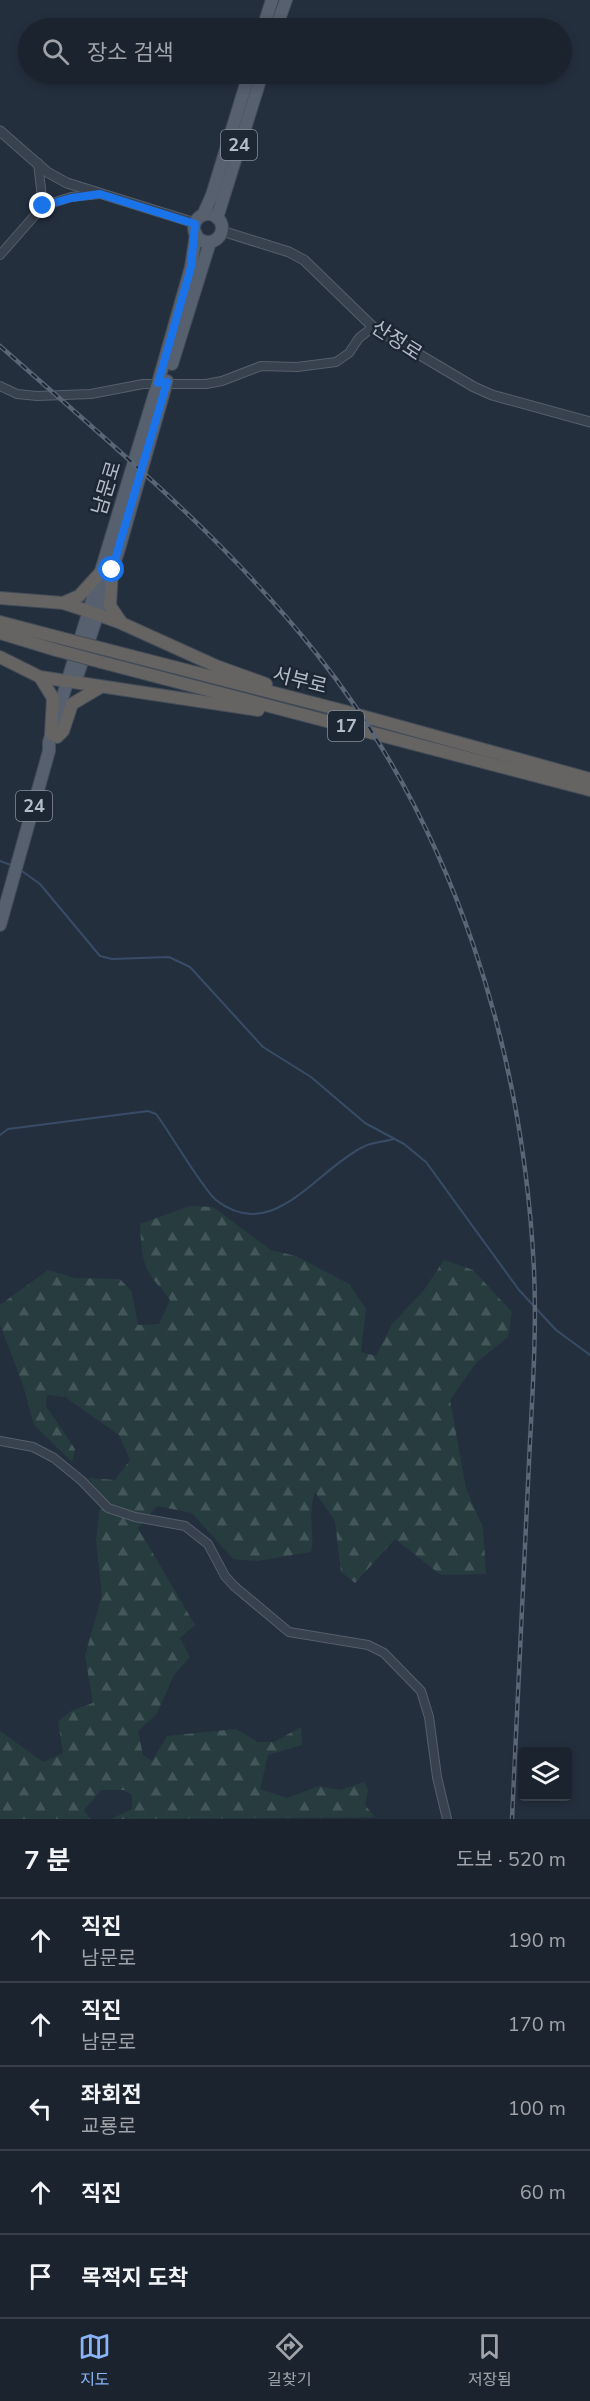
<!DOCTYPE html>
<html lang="ko">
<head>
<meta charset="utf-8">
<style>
  :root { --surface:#1b232e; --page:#242b36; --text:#f1f3f6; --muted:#a0a4aa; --line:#39404a; --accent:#8ab4f8 }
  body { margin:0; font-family:"Nunito Sans","Noto Sans KR",sans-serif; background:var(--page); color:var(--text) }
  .controls { position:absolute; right:18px; bottom:18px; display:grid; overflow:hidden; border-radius:6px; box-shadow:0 3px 9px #0003 }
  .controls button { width:54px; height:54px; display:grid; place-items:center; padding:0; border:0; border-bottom:2px solid var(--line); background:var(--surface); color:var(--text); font:30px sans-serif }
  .stop { position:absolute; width:18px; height:18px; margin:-14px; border:4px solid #1a73e8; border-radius:50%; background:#fff }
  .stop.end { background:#1a73e8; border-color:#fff; box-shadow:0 2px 6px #0008 }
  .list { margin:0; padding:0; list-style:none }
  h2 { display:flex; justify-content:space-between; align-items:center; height:78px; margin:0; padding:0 24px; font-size:26px }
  h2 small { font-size:20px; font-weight:400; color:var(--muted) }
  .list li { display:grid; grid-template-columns:39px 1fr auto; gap:18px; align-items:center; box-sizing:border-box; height:84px; padding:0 24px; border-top:2px solid var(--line) }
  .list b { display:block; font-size:22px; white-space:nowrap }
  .list p { margin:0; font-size:20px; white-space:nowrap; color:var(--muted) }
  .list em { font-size:20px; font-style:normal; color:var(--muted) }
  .icon { flex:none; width:33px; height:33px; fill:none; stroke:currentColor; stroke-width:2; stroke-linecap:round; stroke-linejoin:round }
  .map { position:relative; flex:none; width:590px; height:1819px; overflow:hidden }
  .search { position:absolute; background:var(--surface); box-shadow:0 3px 9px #0003; left:18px; right:18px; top:18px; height:66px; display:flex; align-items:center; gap:15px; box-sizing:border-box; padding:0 21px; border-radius:33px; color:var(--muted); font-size:22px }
  .sheet { height:498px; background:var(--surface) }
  nav { display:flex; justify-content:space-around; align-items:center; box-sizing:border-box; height:84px; border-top:2px solid var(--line); background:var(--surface); font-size:16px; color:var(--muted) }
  nav a { display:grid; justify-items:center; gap:3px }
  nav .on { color:var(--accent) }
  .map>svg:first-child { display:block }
  .forest { fill:url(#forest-firs) }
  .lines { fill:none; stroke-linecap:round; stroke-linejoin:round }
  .stream { stroke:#394c67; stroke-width:2 }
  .minor-casing { stroke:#565f6c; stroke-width:10 }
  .tertiary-casing { stroke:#565f6c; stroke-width:11 }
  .primary-casing { stroke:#414a57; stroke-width:14 }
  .trunk-casing { stroke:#434c59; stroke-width:14 }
  .minor { stroke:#38414e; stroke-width:8 }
  .tertiary { stroke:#38414e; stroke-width:9 }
  .primary { stroke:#56606e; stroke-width:12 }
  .trunk { stroke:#656462; stroke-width:12 }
  .rail-casing { stroke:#5a6575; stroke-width:4.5 }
  .rail { stroke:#1d2633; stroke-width:2; stroke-dasharray:7; stroke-linecap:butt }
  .trunk-bridge-casing { stroke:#434c59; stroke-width:14; stroke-linecap:butt }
  .trunk-bridge { stroke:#656462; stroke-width:12 }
  .route { stroke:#1a73e8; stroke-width:8 }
  .labels { text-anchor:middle; stroke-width:5; stroke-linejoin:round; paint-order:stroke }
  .shield { fill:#1d2633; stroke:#878f9c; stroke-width:1.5 }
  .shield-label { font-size:18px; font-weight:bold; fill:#b4bcc9 }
  .street-label { font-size:20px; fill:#b4bcc9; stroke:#1d2633 }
</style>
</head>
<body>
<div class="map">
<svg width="590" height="1819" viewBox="0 0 590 1819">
  <defs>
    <pattern id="forest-firs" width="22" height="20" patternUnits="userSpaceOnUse" patternTransform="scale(1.5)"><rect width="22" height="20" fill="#263c3f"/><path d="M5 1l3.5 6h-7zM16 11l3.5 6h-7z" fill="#435659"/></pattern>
  </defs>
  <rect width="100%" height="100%" fill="#242f3e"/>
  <!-- forest -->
  <path class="forest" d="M190,1206l23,1 58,43 25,6 53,28 17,25 -5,43 15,4 16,-32 32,-34 20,-30 29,10 39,42 -4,25 -32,26 -26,37 16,88 17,40 3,46 -45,1 -46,-36 -40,44 -14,-11 -6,-51 -20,-29c-8,20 0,40 -4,60l-54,9 -24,-2 -41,-46 -35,-7 -19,22 57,97 -15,13 10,19 -16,18 -18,40 -18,16 5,24 9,6 15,-25 69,-7 22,13h16l27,-15 1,18 -34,10 -8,34 27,9 32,-12 21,4 24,-8 4,8 -3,15 10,12 -264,2 21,-10v-14l-8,-5h-23l-17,20 6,9h-90v-88l43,31 20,-9 -5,-32 15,-11 20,-7 -8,-47 17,-61 -6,-53 3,-30 7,-12 -18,-22 27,2 15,-20 -11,-25 -54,-38 -18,-2 -1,11 29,43 -3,13 -38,-37 -11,-40 -23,-60v-20l48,-35 27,8 45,1 12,13 6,33 21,-1 11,-24c-6,-9 -18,-21 -21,-27 -8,-14 -8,-34 -9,-49z"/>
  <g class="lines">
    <!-- stream -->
    <g class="stream">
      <polyline points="0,861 11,865"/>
      <polyline points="19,869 40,884 100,956 112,959 169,957 190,967 263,1047 311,1077 365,1123 404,1144 426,1162 519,1290 556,1330 590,1355"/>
      <path d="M0,1135l8,-6 140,-18 8,3 5,7c12,17 42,68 55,79 57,45 101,-31 147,-53 9,-5 21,-5 31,-8"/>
    </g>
    <defs>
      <g id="minor">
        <polyline points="38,163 43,206 71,197 99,194"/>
        <polyline points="0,255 43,206"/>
        <polyline points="0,386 17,394 37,396 91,394 143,384 206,384 222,381 261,366 297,367 336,362 349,353 359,338 373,327"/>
        <polyline points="0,1441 33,1447 54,1458 82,1481 108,1508 135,1517 185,1526 208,1544 225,1576 234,1586 289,1632 368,1645 384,1653 421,1691 429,1717 437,1777 447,1819"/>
      </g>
      <g id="tertiary">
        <polyline points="0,131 47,172 67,183 195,223"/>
        <polyline points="222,231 289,252 304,260 373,327 474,387 492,395 590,422"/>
      </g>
      <g id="primary">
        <polyline points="263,28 272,0"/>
        <polyline points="276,28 286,0"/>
        <circle cx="208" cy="228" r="14"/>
        <polyline points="203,215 212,195 249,74"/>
        <polyline points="217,218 262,74"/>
        <polyline points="172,364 210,242"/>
        <polyline points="76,680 119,549 167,381"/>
        <polyline points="0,925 49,751 49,742 158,383 191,267 196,234"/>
      </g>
      <g id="trunk">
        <polyline points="112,570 110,606 121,622"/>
        <polyline points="0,598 63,603 88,611 121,623 216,666 266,684"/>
        <polyline points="63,603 79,596 100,573"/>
        <polyline points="0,622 61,638"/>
        <polyline points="0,633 56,650"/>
        <polyline points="104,649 344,711 590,779"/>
        <polyline points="0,657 40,677 258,710"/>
        <polyline points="101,662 590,790"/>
        <polyline points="40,677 53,698 51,734"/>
        <polyline points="57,737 63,731 72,704 99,688"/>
      </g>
    </defs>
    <!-- minor casing -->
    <use href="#minor" class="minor-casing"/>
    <!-- tertiary casing -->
    <use href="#tertiary" class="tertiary-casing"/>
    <!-- primary casing -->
    <use href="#primary" class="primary-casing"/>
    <!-- trunk casing -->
    <use href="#trunk" class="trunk-casing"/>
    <!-- minor -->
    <use href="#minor" class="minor"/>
    <!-- tertiary -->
    <use href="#tertiary" class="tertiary"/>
    <!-- primary -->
    <use href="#primary" class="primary"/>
    <!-- trunk -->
    <use href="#trunk" class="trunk"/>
    <defs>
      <path id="rail" d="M0,346c110,97 224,191 316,307 139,175 207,396 218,617 3,64 -2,128 -5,192 -5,119 -12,238 -17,357"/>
    </defs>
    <!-- rail casing -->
    <use href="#rail" class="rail-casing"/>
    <!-- rail -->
    <use href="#rail" class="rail"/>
    <defs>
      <g id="trunk-bridge">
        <polyline points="61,638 104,649"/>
        <polyline points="56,650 101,662"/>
      </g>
    </defs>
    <!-- trunk-bridge casing -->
    <use href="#trunk-bridge" class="trunk-bridge-casing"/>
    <!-- trunk-bridge -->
    <use href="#trunk-bridge" class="trunk-bridge"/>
  </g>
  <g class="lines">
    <!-- route -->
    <polyline class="route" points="43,206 71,198 100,194 195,224 191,267 158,383 167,382 112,570"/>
  </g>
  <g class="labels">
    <!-- shield labels -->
    <g class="shield">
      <rect x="221" y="130" width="36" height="30" rx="4.5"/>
      <rect x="328" y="711" width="36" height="30" rx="4.5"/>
      <rect x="16" y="791" width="36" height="30" rx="4.5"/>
    </g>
    <g class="shield-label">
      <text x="239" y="151">24</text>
      <text x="346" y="732">17</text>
      <text x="34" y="812">24</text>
    </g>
    <!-- street labels -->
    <g class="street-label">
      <text transform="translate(397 340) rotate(33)" y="7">산정로</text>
      <text transform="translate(106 488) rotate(-73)" y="7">남문로</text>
      <text transform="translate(300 680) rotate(14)" y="7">서부로</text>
    </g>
  </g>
</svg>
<div class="controls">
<button><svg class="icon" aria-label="layers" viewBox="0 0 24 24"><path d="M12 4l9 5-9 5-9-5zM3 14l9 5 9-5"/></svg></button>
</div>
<div class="stop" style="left:112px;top:570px"></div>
<div class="stop end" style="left:43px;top:206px"></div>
<div class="search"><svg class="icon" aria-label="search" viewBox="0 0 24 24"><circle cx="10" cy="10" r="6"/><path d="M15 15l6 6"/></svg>장소 검색</div>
</div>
<section class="sheet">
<h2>7 분<small>도보 · 520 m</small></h2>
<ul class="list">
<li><svg class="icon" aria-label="ahead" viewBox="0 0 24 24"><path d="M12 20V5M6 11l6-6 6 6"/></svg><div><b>직진</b><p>남문로</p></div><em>190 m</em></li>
<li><svg class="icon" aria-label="ahead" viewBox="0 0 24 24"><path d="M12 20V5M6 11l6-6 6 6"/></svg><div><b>직진</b><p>남문로</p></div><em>170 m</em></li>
<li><svg class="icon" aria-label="left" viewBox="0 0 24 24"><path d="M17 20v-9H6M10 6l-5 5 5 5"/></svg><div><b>좌회전</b><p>교룡로</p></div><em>100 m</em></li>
<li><svg class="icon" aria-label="ahead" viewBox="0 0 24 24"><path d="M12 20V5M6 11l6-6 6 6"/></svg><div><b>직진</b></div><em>60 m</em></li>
<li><svg class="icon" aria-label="arrive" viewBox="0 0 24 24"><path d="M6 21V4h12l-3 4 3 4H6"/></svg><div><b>목적지 도착</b></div></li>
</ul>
</section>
<nav>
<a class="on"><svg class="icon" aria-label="map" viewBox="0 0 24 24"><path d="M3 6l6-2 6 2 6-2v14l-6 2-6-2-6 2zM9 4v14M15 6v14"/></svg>지도</a>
<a><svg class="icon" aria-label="directions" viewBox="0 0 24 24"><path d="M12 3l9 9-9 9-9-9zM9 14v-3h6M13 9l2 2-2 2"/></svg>길찾기</a>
<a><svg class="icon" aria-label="saved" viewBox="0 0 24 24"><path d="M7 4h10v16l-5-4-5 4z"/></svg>저장됨</a>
</nav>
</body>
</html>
